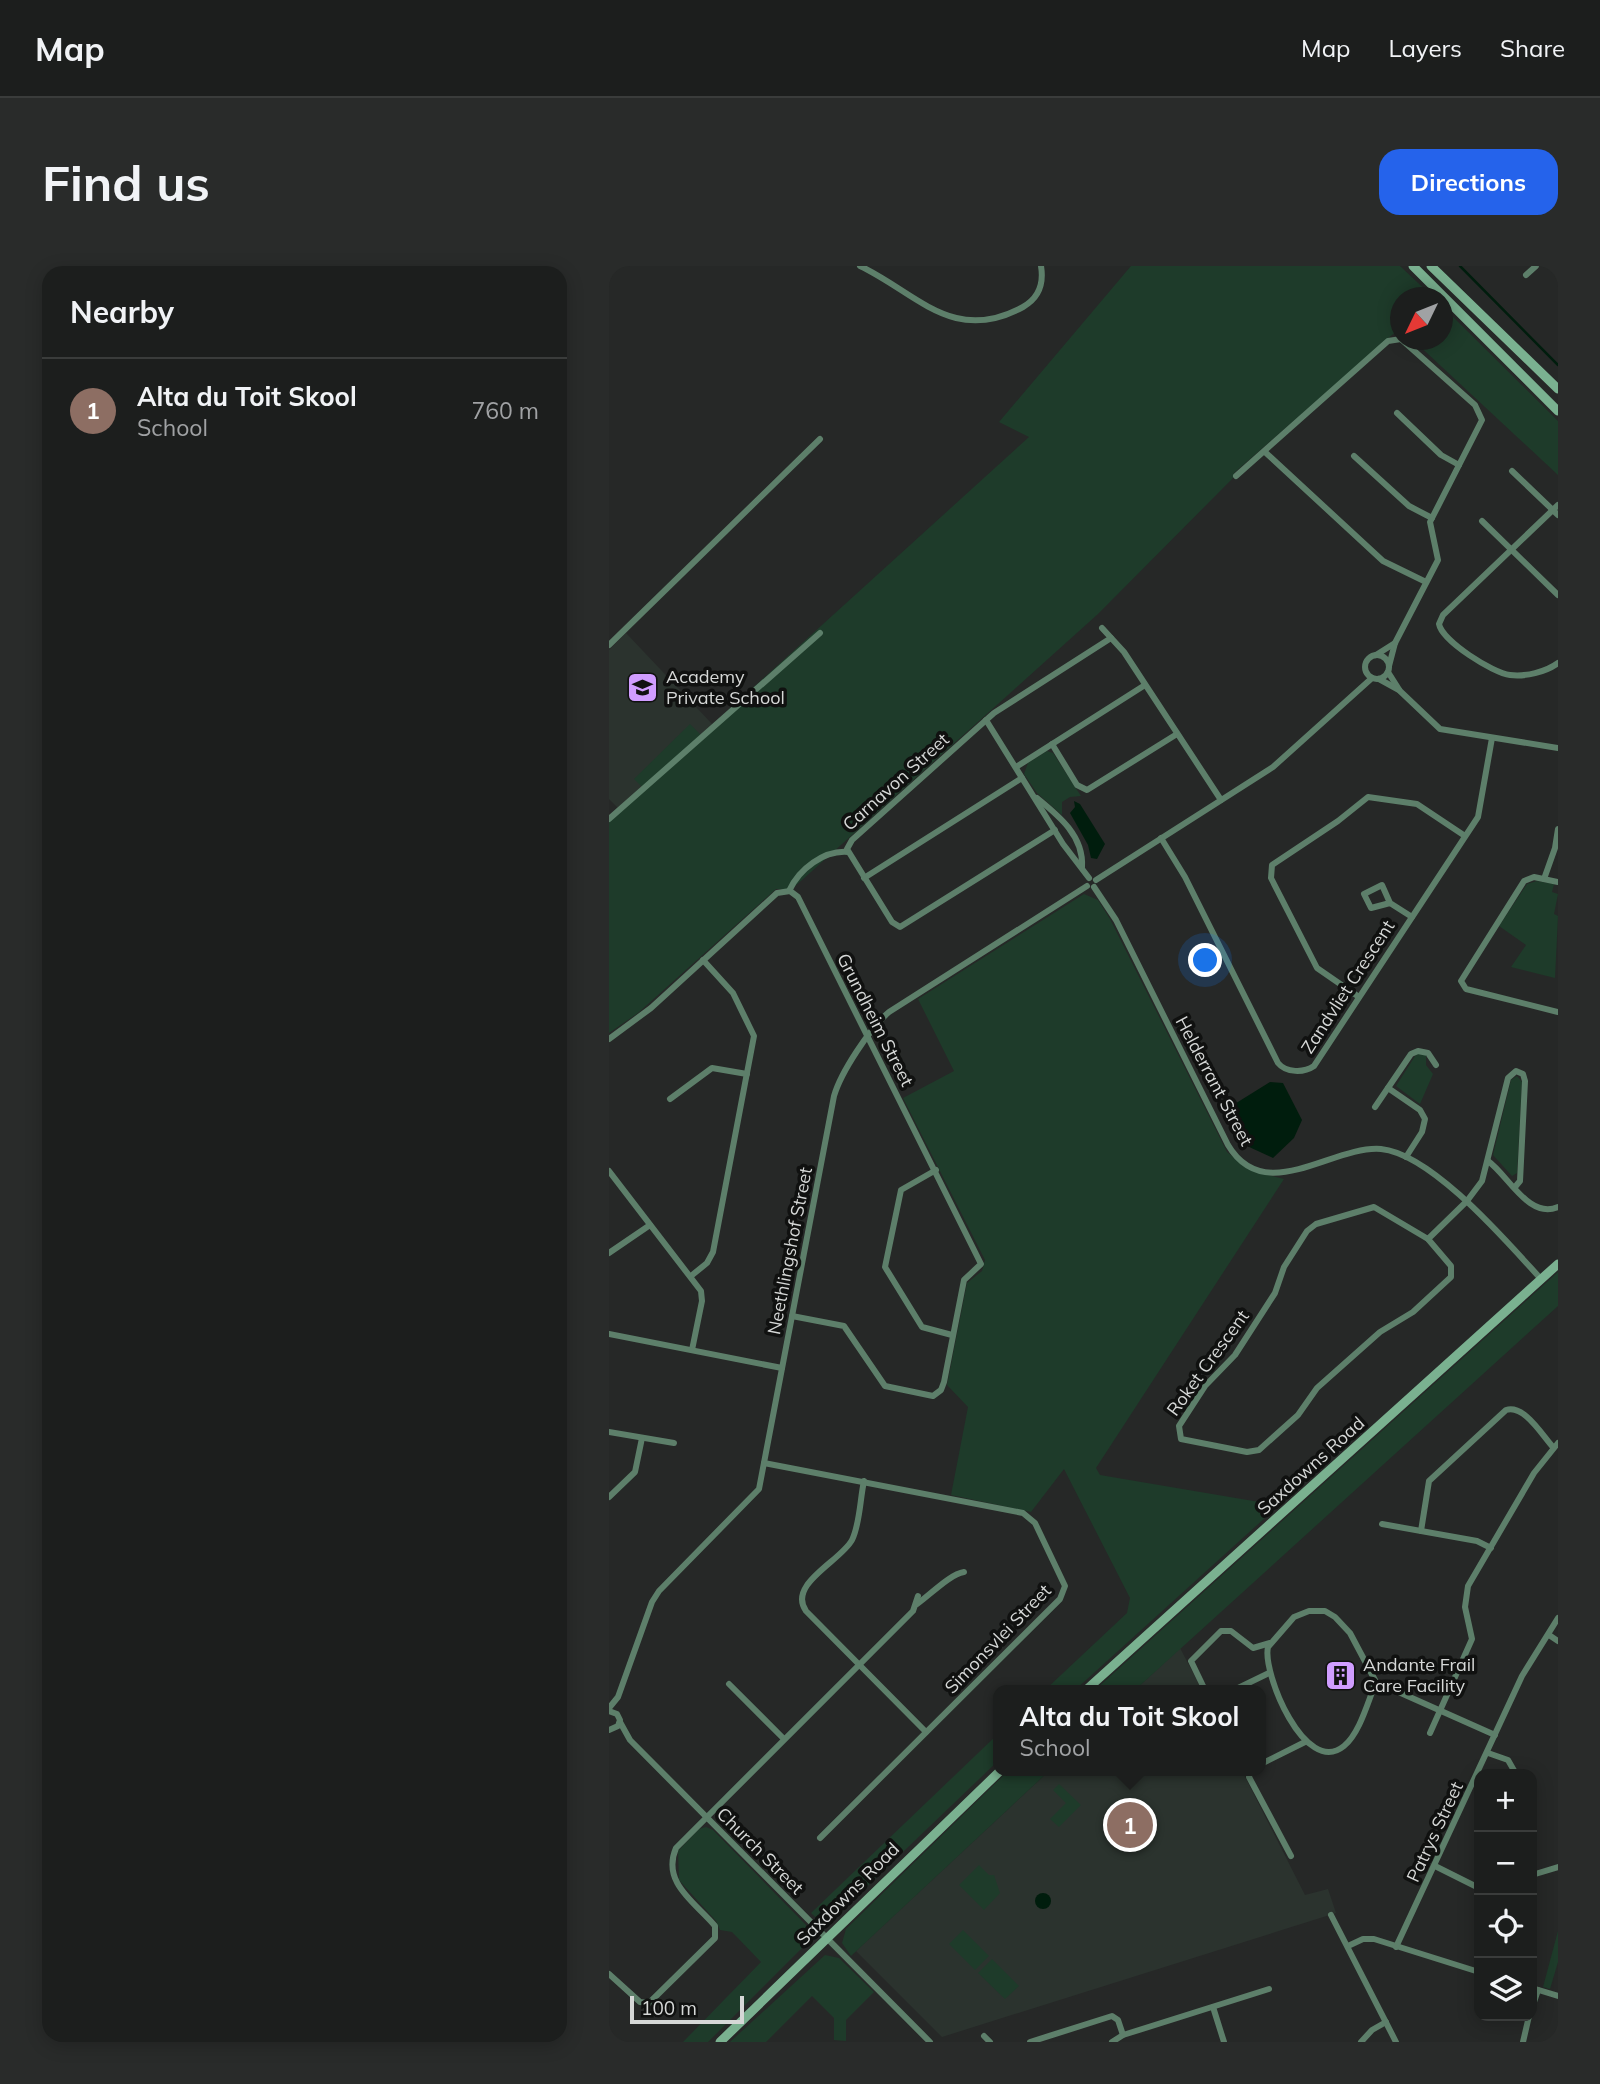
<!DOCTYPE html>
<html lang="en">
<head>
<meta charset="utf-8">
<style>
  :root { --surface:#1c1e1d; --page:#292b2a; --text:#f1f3f6; --muted:#a0a2a4; --line:#3a3c3b; --accent:#2563eb }
  body { margin:0; font-family:Mulish,sans-serif; background:var(--page); color:var(--text) }
  .controls { position:absolute; right:21px; bottom:21px; display:grid; overflow:hidden; border-radius:14px; box-shadow:0 4px 18px #0003 }
  .controls button { width:63px; height:63px; display:grid; place-items:center; padding:0; border:0; border-bottom:2px solid var(--line); background:var(--surface); color:var(--text); font:35px sans-serif }
  .compass { position:absolute; left:781px; top:21px; width:63px; height:63px; border-radius:50%; background:var(--surface); box-shadow:0 4px 18px #0003; rotate:227deg }
  .scale { position:absolute; left:21px; bottom:18px; width:114px; box-sizing:border-box; padding-left:7px; border:4px solid #d6d8d7; border-top:0; font-size:19px; line-height:24px; white-space:nowrap; color:#d6d8d7; -webkit-text-stroke:5px #101110; paint-order:stroke }
  .you { position:absolute; left:597px; top:695px; width:24px; height:24px; margin:-18px; border:5px solid #fff; border-radius:50%; background:#1a73e8; box-shadow:0 0 0 10px #1a73e833 }
  .badge { display:grid; place-items:center; width:46px; height:46px; border-radius:50%; background:var(--accent); color:#fff; font-size:23px; font-weight:700 }
  .pin { position:absolute; translate:-50% -50%; border:4px solid #fff; box-shadow:0 2px 7px #0006 }
  .popup { position:absolute; left:384px; top:1419px; width:273px; height:91px; box-sizing:border-box; display:grid; place-content:center; border-radius:14px; background:var(--surface); filter:drop-shadow(0 2px 5px #0005); font-size:23px; white-space:nowrap; color:var(--muted) }
  .popup b { font-size:26px; color:var(--text) }
  .popup::after { content:''; position:absolute; left:50%; top:100%; margin-left:-14px; border:14px solid transparent; border-top-color:var(--surface) }
  .list { margin:0; padding:0; list-style:none }
  h2 { display:flex; justify-content:space-between; align-items:center; height:91px; margin:0; padding:0 28px; font-size:30px }
  h2 small { font-size:23px; font-weight:400; color:var(--muted) }
  .list li { display:grid; grid-template-columns:46px 1fr auto; gap:21px; align-items:center; box-sizing:border-box; height:105px; padding:0 28px; border-top:2px solid var(--line) }
  .list b { display:block; font-size:26px; white-space:nowrap }
  .list p { margin:0; font-size:23px; white-space:nowrap; color:var(--muted) }
  .list em { font-size:23px; font-style:normal; color:var(--muted) }
  .icon { flex:none; width:38px; height:38px; fill:none; stroke:currentColor; stroke-width:2; stroke-linecap:round; stroke-linejoin:round }
  .map { position:relative; flex:none; width:949px; height:1776px; overflow:hidden; border-radius:21px }
  header { display:flex; align-items:center; gap:42px; box-sizing:border-box; height:98px; padding:0 35px; background:var(--surface); border-bottom:2px solid var(--line) }
  header strong { font-size:33px }
  nav { display:flex; gap:38px; margin-inline-start:auto; font-size:24px }
  .intro { display:flex; align-items:center; justify-content:space-between; box-sizing:border-box; height:168px; padding:0 42px }
  h1 { margin:0; font-size:49px }
  .button { padding:18px 32px; border-radius:21px; background:var(--accent); color:#fff; font-size:24px; font-weight:700 }
  main { display:flex; gap:42px; padding:0 42px }
  aside { flex:1; background:var(--surface); border-radius:21px; box-shadow:0 4px 18px #0003 }
  .map>svg:first-child { display:block }
  .built { fill:#2b332e }
  .green { fill:#1e3b2a }
  .water { fill:#001d0d }
  .lines { fill:none; stroke-linecap:round; stroke-linejoin:round }
  .stream { stroke:#001d0d; stroke-width:2.5 }
  .street { stroke:#5d7f6a; stroke-width:6 }
  .secondary { stroke:#7ab190; stroke-width:9 }
  .labels { text-anchor:middle; stroke-width:7; stroke-linejoin:round; paint-order:stroke }
  .poi-label { font-size:18px; fill:#d6d8d7; stroke:#101110; text-anchor:start }
  .street-label { font-size:18px; fill:#d6d8d7; stroke:#101110 }
</style>
</head>
<body>
<header>
<strong>Map</strong>
<nav><a>Map</a><a>Layers</a><a>Share</a></nav>
</header>
<div class="intro"><h1>Find us</h1><a class="button">Directions</a></div>
<main>
<aside>
<h2>Nearby<small></small></h2>
<ul class="list">
<li><span class="badge" style="background:#8d6e63">1</span><div><b>Alta du Toit Skool</b><p>School</p></div><em>760 m</em></li>
</ul>
</aside>
<div class="map">
<svg width="949" height="1776" viewBox="0 0 949 1776">
  <rect width="100%" height="100%" fill="#262827"/>
  <!-- built -->
  <g class="built">
    <polygon points="17,367 104,459 9,542 0,533 0,384"/>
    <polygon points="571,1382 593,1424 526,1424"/>
    <polygon points="440,1505 633,1505 696,1629 719,1623 727,1647 333,1771 247,1685"/>
  </g>
  <!-- green -->
  <g class="green">
    <polygon points="522,0 791,0 824,31 792,32 791,62 625,207 626,210 489,348 183,623 167,623 29,747 0,767 0,550 33,521 25,513 81,458 92,469 420,171 390,156"/>
    <polygon points="834,41 949,155 949,209 804,74 834,74"/>
    <polygon points="438,485 444,487 472,530 461,531 453,536 453,549 428,527 415,508 419,497"/>
    <polygon points="928,615 945,618 943,626 949,628 945,648 949,650 946,712 902,701 917,679 890,660 918,618"/>
    <polygon points="475,628 489,634 501,653 618,886 643,905 675,913 487,1202 491,1209 662,1238 658,1250 466,1424 436,1424 518,1347 521,1332 455,1203 422,1246 342,1229 359,1141 338,1119 358,1017 373,1005 376,994 294,832 345,805 309,733"/>
    <polygon points="808,787 817,789 817,799 824,808 811,838 787,820"/>
    <polygon points="908,810 913,816 908,907 903,910 884,889 902,814"/>
    <polygon points="949,1006 949,1040 526,1424 486,1424"/>
    <path d="M390,1467v27l-164,157c-9,5 -17,4 -24,-4z"/>
    <polygon points="399,1505 440,1505 242,1690 233,1677 237,1663"/>
    <polygon points="450,1518 472,1539 450,1561 441,1553 457,1537 444,1524"/>
    <polygon points="97,1561 104,1564 197,1659 199,1670 196,1679 99,1776 74,1776 152,1696 123,1666 111,1664 107,1655 70,1614 69,1585 90,1563"/>
    <polygon points="370,1599 380,1609 385,1609 391,1627 375,1644 350,1619"/>
    <polygon points="354,1664 380,1690 366,1704 340,1678"/>
    <polygon points="949,1665 949,1696 941,1723 934,1721"/>
    <polygon points="216,1689 230,1692 265,1726 237,1754 237,1775 225,1774 225,1752 203,1730 157,1776 121,1776"/>
    <polygon points="383,1693 410,1720 396,1733 369,1707"/>
  </g>
  <!-- water -->
  <g class="water">
    <polygon points="465,535 471,538 496,578 488,593 482,592 479,579 461,547 466,541"/>
    <polygon points="661,816 674,817 693,854 685,872 664,892 638,880 620,847 624,839"/>
    <circle cx="434" cy="1635" r="8"/>
  </g>
  <g class="lines">
    <!-- stream -->
    <polyline class="stream" points="851,0 949,99"/>
    <!-- street -->
    <g class="street">
      <path d="M251,0c57,27 93,79 163,41 16,-9 21,-23 18,-41"/>
      <polyline points="917,9 927,0"/>
      <polyline points="788,147 832,189 850,199"/>
      <polyline points="656,186 774,295 817,316"/>
      <polyline points="745,190 800,240 823,252"/>
      <polyline points="903,205 949,249"/>
      <polyline points="627,210 779,75 792,73"/>
      <path d="M949,239l-115,110 -4,9c3,17 54,49 71,51 15,2 36,-3 48,-12"/>
      <polyline points="873,255 949,329"/>
      <polyline points="493,362 515,386 612,534"/>
      <polyline points="0,379 211,173"/>
      <circle cx="768" cy="401" r="12"/>
      <polyline points="767,389 786,377"/>
      <polyline points="780,400 786,377 829,294 821,256 873,154 866,139 793,74"/>
      <polyline points="779,406 791,425 831,463 949,482"/>
      <polyline points="770,413 790,424"/>
      <polyline points="377,454 454,578 480,612"/>
      <polyline points="443,478 468,519 478,524 568,468"/>
      <polyline points="407,501 536,419"/>
      <path d="M428,532c22,18 47,38 45,69"/>
      <polyline points="0,553 211,367"/>
      <polyline points="446,564 291,661 283,656 238,583 243,574 385,447 502,372"/>
      <path d="M552,572l24,39 93,186c8,10 26,10 36,3l164,-249 14,-79"/>
      <polyline points="255,612 413,512"/>
      <polyline points="935,613 946,582 949,563"/>
      <polyline points="487,614 664,501 763,412"/>
      <polyline points="949,616 925,611 915,615 852,715 857,723 949,746"/>
      <path d="M485,621l22,33 112,225c37,62 104,0 153,4 51,5 126,93 160,130"/>
      <path d="M180,625c10,-22 35,-41 59,-39"/>
      <polyline points="781,637 773,619 755,628 762,642 781,637 803,651"/>
      <polyline points="750,731 708,702 662,612 663,599 729,555 759,531 808,538 856,570"/>
      <polyline points="0,773 42,742 168,627 181,625 189,631 372,998 355,1014 335,1116 332,1124 324,1130 276,1120 235,1060 183,1050"/>
      <polyline points="779,822 811,844 816,853 813,866 797,891"/>
      <polyline points="61,833 103,802 138,808"/>
      <polyline points="766,841 802,788 809,785 819,787 827,799"/>
      <path d="M879,895c20,14 41,59 70,46"/>
      <polyline points="327,904 292,924 276,1001 313,1061 343,1069"/>
      <polyline points="0,905 92,1025 93,1035 83,1084"/>
      <polygon points="765,941 819,973 842,1000 842,1011 804,1046 771,1066 708,1122 689,1149 650,1184 638,1186 572,1173 570,1160 596,1120 626,1089 666,1027 675,1001 698,965 707,958"/>
      <polyline points="819,973 858,935 873,915 899,812 907,805 914,808 916,815 911,915 906,921"/>
      <polyline points="0,987 41,959"/>
      <polyline points="82,1010 98,997 104,986 145,770 124,727 94,694"/>
      <polyline points="0,1068 173,1102"/>
      <polyline points="0,1166 65,1177"/>
      <polyline points="155,1197 414,1247 426,1257 456,1320 451,1333 211,1572"/>
      <path d="M255,1215c-4,18 -4,43 -12,59 -11,21 -65,44 -46,71l120,121"/>
      <polyline points="0,1231 26,1206 33,1172"/>
      <polyline points="773,1258 868,1275 882,1282"/>
      <path d="M812,1265l8,-50 77,-71c18,-6 36,25 47,37"/>
      <path d="M308,1338c13,-9 33,-30 47,-32"/>
      <polyline points="940,1369 949,1375"/>
      <path d="M767,1416c-8,19 -16,51 -32,64 -39,32 -82,-74 -76,-99l26,-30 15,-6h16l10,6 15,16 26,49 119,53"/>
      <polyline points="120,1418 175,1473"/>
      <polyline points="596,1424 582,1395 612,1365 622,1365 644,1382 661,1377"/>
      <polyline points="625,1424 660,1407"/>
      <path d="M0,1442l9,-11 34,-95 7,-11 100,-102 75,-393c7,-24 36,-68 55,-84l198,-126"/>
      <polyline points="0,1445 8,1448 11,1454 9,1460 0,1464"/>
      <polyline points="11,1456 21,1474 321,1776"/>
      <polyline points="821,1467 863,1373 856,1341 859,1320 925,1207 949,1177"/>
      <polyline points="879,1487 899,1494 907,1508"/>
      <polyline points="652,1498 696,1476"/>
      <polyline points="641,1505 640,1511 682,1590"/>
      <polyline points="826,1600 870,1622"/>
      <polyline points="923,1609 949,1601"/>
      <polyline points="722,1649 787,1776"/>
      <polyline points="739,1680 754,1673 765,1673 870,1706"/>
      <polyline points="787,1681 913,1410 949,1352"/>
      <path d="M0,1708l31,28 9,1 66,-65v-12c-19,-23 -54,-43 -39,-78l237,-237 5,-15"/>
      <polyline points="923,1722 949,1730"/>
      <polyline points="604,1741 615,1776"/>
      <polyline points="923,1742 929,1724"/>
      <polyline points="375,1770 381,1776"/>
      <polyline points="421,1776 503,1750 509,1754 514,1769"/>
      <polyline points="503,1776 514,1769 660,1723"/>
      <polyline points="752,1776 763,1764 777,1756"/>
      <polyline points="914,1776 920,1750"/>
    </g>
    <!-- secondary -->
    <g class="secondary">
      <polyline points="804,0 949,145"/>
      <polyline points="822,0 949,123"/>
      <polyline points="477,1424 949,998"/>
      <polyline points="111,1776 391,1505"/>
    </g>
  </g>
  <!-- icons -->
  <defs>
    <symbol id="school-square" viewBox="-11 -11 22 22"><rect x="-9" y="-9" width="18" height="18" rx="4" fill="#d09dff" stroke="#101110"/><path d="M0-5L7-2L0 1L-7-2ZM-4 1L0 2.5L4 1V4Q0 6-4 4Z" fill="#111"/></symbol>
    <symbol id="building-square" viewBox="-11 -11 22 22"><rect x="-9" y="-9" width="18" height="18" rx="4" fill="#d09dff" stroke="#101110"/><path d="M-4-6H4V6H1V3H-1V6H-4ZM-2.5-4.3h1.7v1.8h-1.7ZM.8-4.3h1.7v1.8H.8ZM-2.5-1h1.7V.8h-1.7ZM.8-1h1.7V.8H.8Z" fill="#111"/></symbol>
  </defs>
  <g fill-rule="evenodd">
    <use href="#school-square" x="16" y="404" width="35" height="35"/>
    <use href="#building-square" x="714" y="1392" width="35" height="35"/>
  </g>
  <g class="labels">
    <!-- poi labels -->
    <g class="poi-label">
      <text x="57" y="417">Academy<tspan x="57" dy="21">Private School</tspan></text>
      <text x="754" y="1405">Andante Frail<tspan x="754" dy="21">Care Facility</tspan></text>
    </g>
    <!-- street labels -->
    <g class="street-label">
      <text transform="translate(287 516) rotate(-42)" y="6">Carnavon Street</text>
      <text transform="translate(739 721) rotate(-57)" y="6">Zandvliet Crescent</text>
      <text transform="translate(266 754) rotate(63)" y="6">Grundheim Street</text>
      <text transform="translate(605 815) rotate(62)" y="6">Helderrant Street</text>
      <text transform="translate(181 985) rotate(-79)" y="6">Neethlingshof Street</text>
      <text transform="translate(599 1097) rotate(-54)" y="6">Roket Crescent</text>
      <text transform="translate(702 1200) rotate(-42)" y="6">Saxdowns Road</text>
      <text transform="translate(389 1373) rotate(-46)" y="6">Simonsvlei Street</text>
      <text transform="translate(826 1566) rotate(-65)" y="6">Patrys Street</text>
      <text transform="translate(151 1585) rotate(45)" y="6">Church Street</text>
      <text transform="translate(239 1628) rotate(-45)" y="6">Saxdowns Road</text>
    </g>
  </g>
</svg>
<div class="controls">
<button>+</button>
<button>−</button>
<button><svg class="icon" aria-label="locate" viewBox="0 0 24 24"><circle cx="12" cy="12" r="6"/><path d="M12 2v4M12 18v4M2 12h4M18 12h4"/></svg></button>
<button><svg class="icon" aria-label="layers" viewBox="0 0 24 24"><path d="M12 4l9 5-9 5-9-5zM3 14l9 5 9-5"/></svg></button>
</div>
<svg class="compass" viewBox="-18 -18 36 36"><path d="M0-13l5 13h-10z" fill="#e53935"/><path d="M0 13l5-13h-10z" fill="#a0a2a4"/></svg>
<div class="scale">100 m</div>
<div class="you"></div>
<div class="pin badge" style="left:521px;top:1559px;background:#8d6e63">1</div>
<div class="popup"><b>Alta du Toit Skool</b>School</div>
</div>
</main>
</body>
</html>
